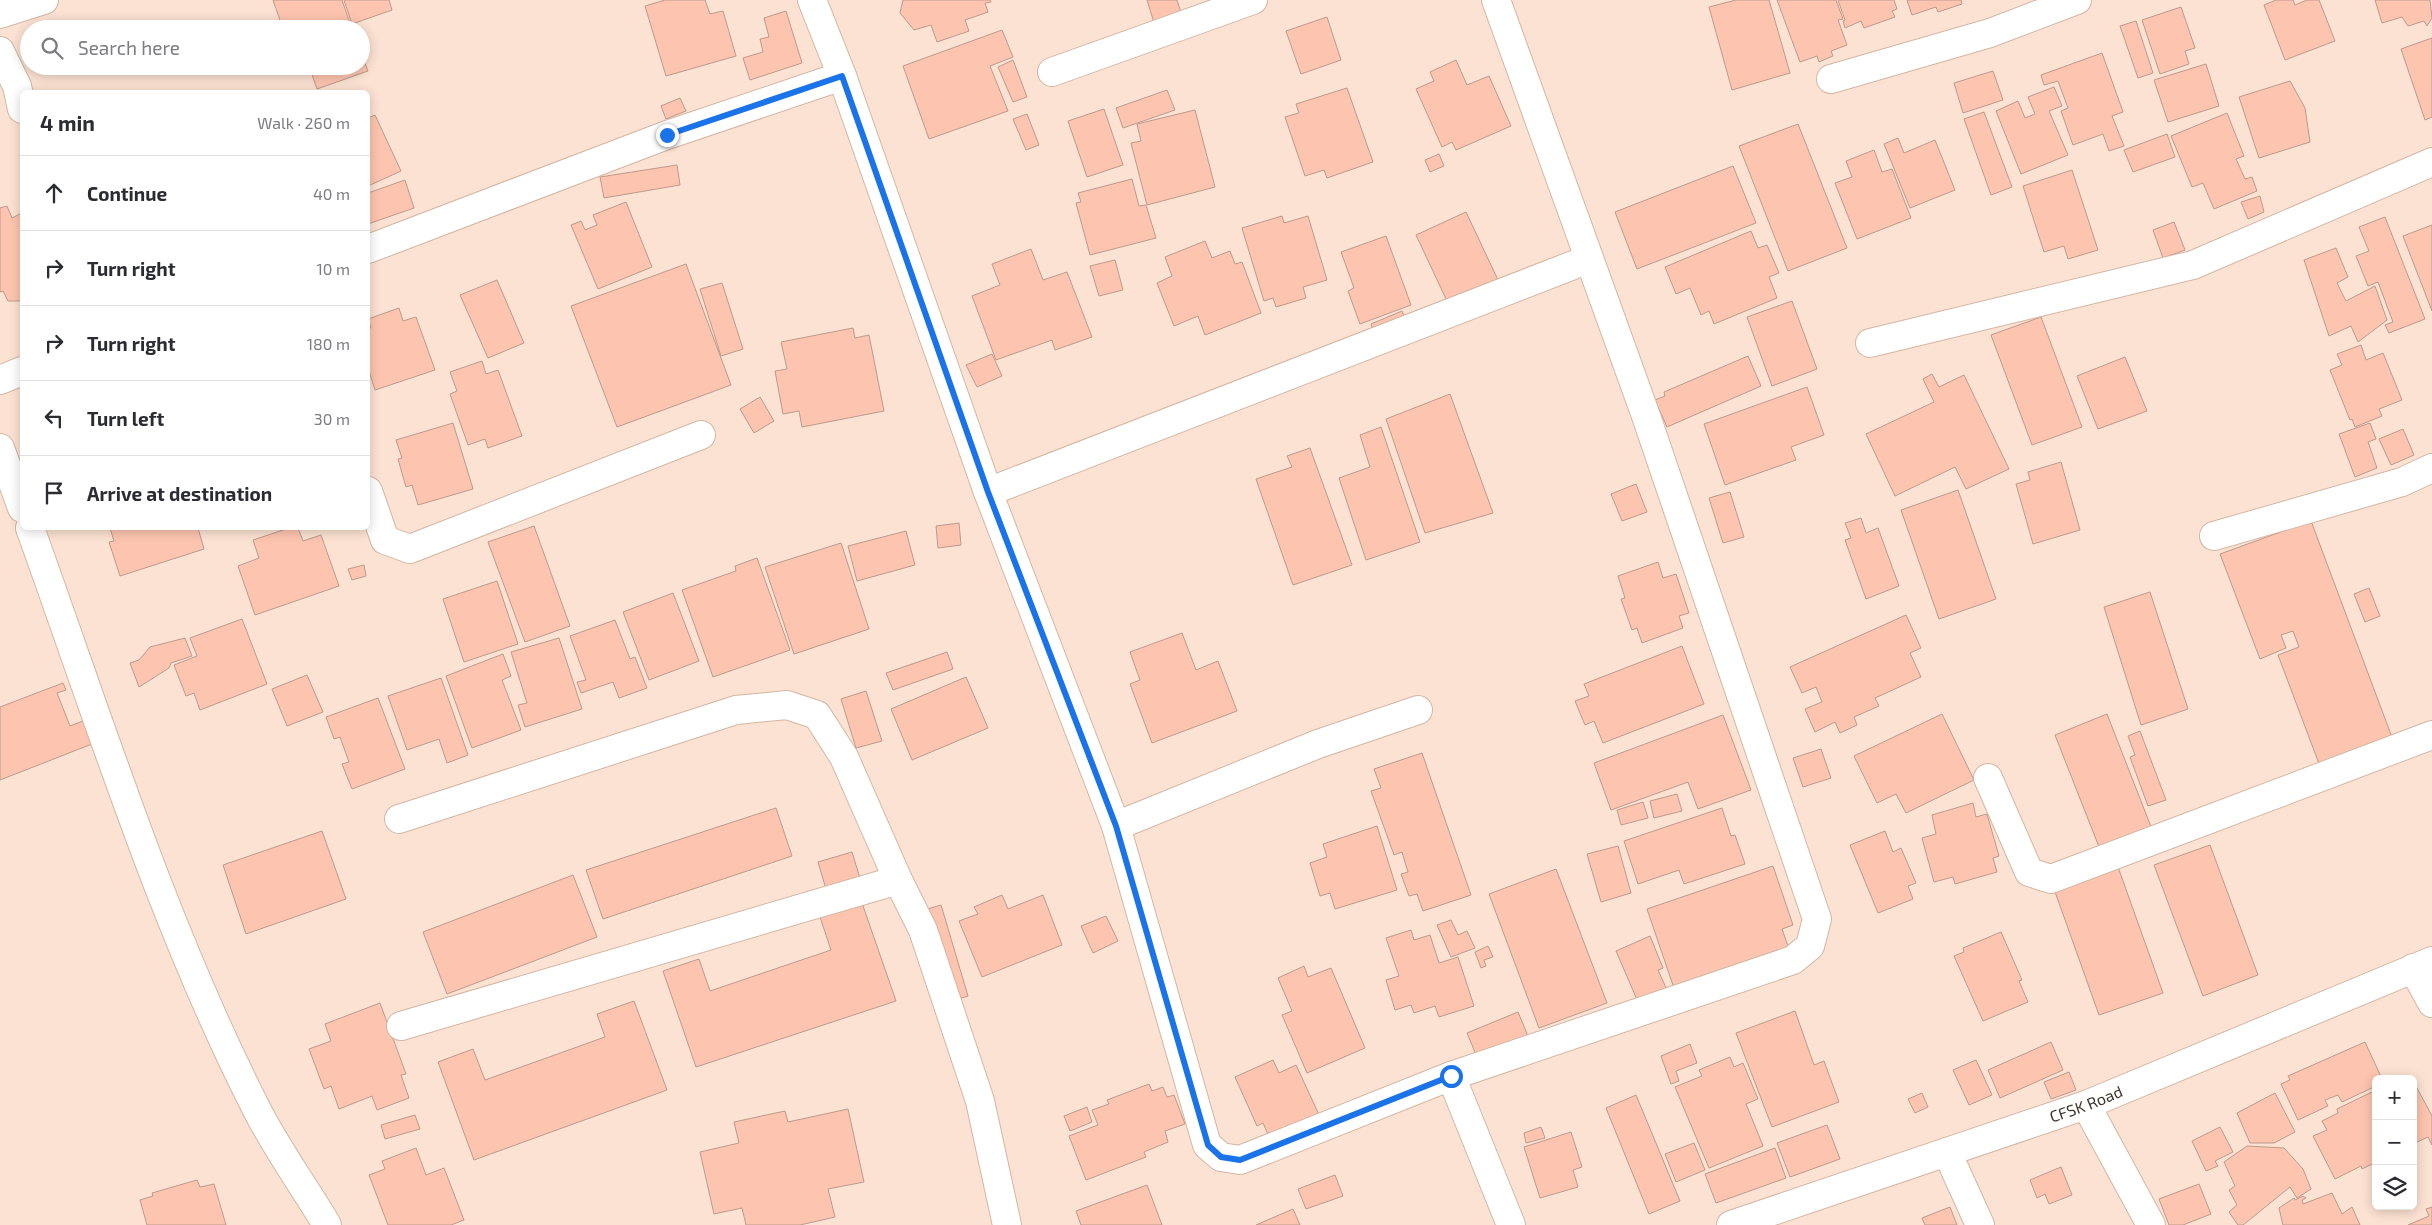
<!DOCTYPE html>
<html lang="en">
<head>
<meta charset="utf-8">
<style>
  :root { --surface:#fff; --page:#f7f7f7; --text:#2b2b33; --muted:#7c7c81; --line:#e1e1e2 }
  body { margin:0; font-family:"Exo 2",sans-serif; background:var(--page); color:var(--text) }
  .controls { position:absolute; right:15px; bottom:15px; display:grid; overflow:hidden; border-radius:8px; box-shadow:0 2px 12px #0003 }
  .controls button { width:45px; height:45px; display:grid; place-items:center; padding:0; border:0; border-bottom:1px solid var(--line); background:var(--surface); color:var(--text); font:25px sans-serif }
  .stop { position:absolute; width:15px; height:15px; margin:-11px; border:4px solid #1a73e8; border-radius:50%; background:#fff }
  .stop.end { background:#1a73e8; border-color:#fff; box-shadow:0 1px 5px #0008 }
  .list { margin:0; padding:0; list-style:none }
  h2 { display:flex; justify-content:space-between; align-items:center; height:65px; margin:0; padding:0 20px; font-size:21px }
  h2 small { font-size:16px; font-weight:400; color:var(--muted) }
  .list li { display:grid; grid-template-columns:32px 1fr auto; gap:15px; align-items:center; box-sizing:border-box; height:75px; padding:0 20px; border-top:1px solid var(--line) }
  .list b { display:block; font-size:19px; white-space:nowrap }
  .list em { font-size:16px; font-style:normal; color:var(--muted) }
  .icon { flex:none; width:28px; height:28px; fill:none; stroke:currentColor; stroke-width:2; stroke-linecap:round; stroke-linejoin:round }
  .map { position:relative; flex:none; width:2432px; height:1225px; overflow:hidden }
  .search { position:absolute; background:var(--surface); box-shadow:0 2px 12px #0003; left:20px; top:20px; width:350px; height:55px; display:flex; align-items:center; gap:12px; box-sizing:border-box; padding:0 18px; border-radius:28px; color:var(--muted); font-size:19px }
  .panel { position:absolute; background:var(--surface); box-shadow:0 2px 12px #0003; left:20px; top:90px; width:350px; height:440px; border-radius:8px }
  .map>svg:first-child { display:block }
  .building { fill:#fdc5af; stroke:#bc9a8d }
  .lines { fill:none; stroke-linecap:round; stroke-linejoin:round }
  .minor-casing { stroke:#d5b6a2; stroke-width:30 }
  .minor { stroke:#fff; stroke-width:28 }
  .route { stroke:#1a73e8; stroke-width:6 }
  .labels { text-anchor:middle; stroke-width:4.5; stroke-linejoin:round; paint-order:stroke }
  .street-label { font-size:16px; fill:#3f332b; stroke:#fff }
</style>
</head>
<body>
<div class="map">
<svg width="2432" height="1225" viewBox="0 0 2432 1225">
  <rect width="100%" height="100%" fill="#fce2d2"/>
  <!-- building -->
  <g class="building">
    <polygon points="273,0 342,0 352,29 283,29"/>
    <polygon points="344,0 389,0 392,10 352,24"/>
    <polygon points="665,0 705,0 710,14 723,11 736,56 666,76 645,6"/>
    <polygon points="903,0 990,0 991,2 985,3 988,12 965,20 969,31 937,42 931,25 914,30 900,13"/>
    <polygon points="1147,0 1177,0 1183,19 1155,26"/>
    <polygon points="1736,0 1769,0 1790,73 1732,90 1709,7"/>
    <polygon points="1777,0 1836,0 1843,19 1838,20 1847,45 1831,51 1833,56 1819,62 1817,56 1800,62"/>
    <polygon points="1838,0 1894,0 1897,9 1892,11 1895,17 1864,28 1861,21 1845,28 1843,21 1845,20"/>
    <polygon points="1907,0 1961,0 1962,4 1938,12 1936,7 1912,15"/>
    <polygon points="2276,0 2293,0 2295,5 2307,0 2319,0 2335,41 2285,60 2264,5"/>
    <polygon points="2375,0 2430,0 2432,18 2427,26 2424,21 2408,26 2402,17 2382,23"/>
    <polygon points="2181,7 2195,48 2185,51 2189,64 2160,74 2142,20"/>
    <polygon points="786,11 802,63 750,80 743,58 763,52 760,39 769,37 764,18"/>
    <polygon points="1327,17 1341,60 1301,74 1286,31"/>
    <polygon points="2136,21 2153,73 2138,78 2120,26"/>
    <polygon points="1002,30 1013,57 990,66 1008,111 929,139 903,66"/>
    <polygon points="2432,38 2432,117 2425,120 2401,49"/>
    <polygon points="361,53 368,71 317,89 309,66 361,66"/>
    <polygon points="2102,53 2123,112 2112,116 2124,146 2109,151 2103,134 2073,145 2061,111 2068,108 2058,81 2044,85 2041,75"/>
    <polygon points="1013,60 1027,97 1013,102 998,67"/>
    <polygon points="1456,60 1467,85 1489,76 1511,126 1456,150 1452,142 1442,147 1416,89 1434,81 1430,72"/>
    <polygon points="2206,64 2219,106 2168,122 2154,80"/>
    <polygon points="1993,71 2003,100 1963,113 1954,83"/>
    <polygon points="2290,81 2305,108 2310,142 2259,158 2239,97"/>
    <polygon points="2054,87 2062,106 2049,111 2068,155 2021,174 1996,111 2018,101 2025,118 2035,114 2028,97"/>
    <polygon points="1347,88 1373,162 1327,178 1324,170 1305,176 1285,117 1299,113 1296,104"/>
    <polygon points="1167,90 1175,110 1123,128 1116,108"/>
    <polygon points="680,98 686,111 666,119 661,106"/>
    <polygon points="1104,109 1123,165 1087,177 1068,121"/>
    <polygon points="1195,110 1215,187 1147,205 1131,143 1141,141 1137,124"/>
    <polygon points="1984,112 2012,187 1991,195 1964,119"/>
    <polygon points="2227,113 2244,156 2236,159 2245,179 2252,177 2257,191 2214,209 2203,183 2192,187 2171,136"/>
    <polygon points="1027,114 1039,145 1026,150 1013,119"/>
    <polygon points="375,115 401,171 368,186 368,118"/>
    <polygon points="1798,124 1847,248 1788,271 1739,146"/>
    <polygon points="2167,134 2175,157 2133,172 2124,150"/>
    <polygon points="1898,138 1904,153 1935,140 1955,190 1910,208 1884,144"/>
    <polygon points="1874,150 1882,172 1892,169 1911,218 1857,239 1835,183 1852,177 1846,161"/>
    <polygon points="1439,154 1444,166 1430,172 1425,160"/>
    <polygon points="677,165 680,185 604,198 600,177"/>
    <polygon points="1733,166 1756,223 1637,269 1615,212"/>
    <polygon points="2072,170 2098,250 2068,259 2064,246 2044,252 2023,186"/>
    <polygon points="1132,179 1139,206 1146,205 1156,238 1090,255 1076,203 1081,202 1078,193"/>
    <polygon points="405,180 414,208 368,224 368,193"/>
    <polygon points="2260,196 2264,212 2248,219 2241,202"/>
    <polygon points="626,202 652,267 598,289 571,225 581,221 585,230 597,225 593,215"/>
    <polygon points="7,206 12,218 22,213 22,301 8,301 3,291 0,292 0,208"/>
    <polygon points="1466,212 1498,280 1448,303 1416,235"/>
    <polygon points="1282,216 1284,223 1308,216 1327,280 1303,287 1306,298 1276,307 1273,298 1264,301 1242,228"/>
    <polygon points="2385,217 2425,319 2389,333 2385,325 2393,322 2378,282 2368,286 2356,256 2369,251 2359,227"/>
    <polygon points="2174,222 2185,250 2163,258 2153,230"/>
    <polygon points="2432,225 2432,311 2403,236"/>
    <polygon points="1751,231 1758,248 1767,245 1779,273 1769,277 1777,298 1714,324 1709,311 1701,315 1690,288 1676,294 1665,267"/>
    <polygon points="1386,236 1411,305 1360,324 1348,291 1354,288 1341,252"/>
    <polygon points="1205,241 1212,258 1230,251 1235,264 1242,262 1261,313 1205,335 1198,316 1174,326 1157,283 1172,276 1165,257"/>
    <polygon points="2336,248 2348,277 2337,283 2346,301 2375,286 2387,320 2358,342 2351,326 2329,336 2304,260"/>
    <polygon points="1031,249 1043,280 1067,272 1092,337 1055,350 1052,340 996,360 972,296 1000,285 992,264"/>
    <polygon points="1115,260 1123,290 1099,296 1090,266"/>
    <polygon points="686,264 731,385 617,427 571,306"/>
    <polygon points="497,280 524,343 488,358 460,295"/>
    <polygon points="722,283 743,349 721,356 700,289"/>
    <polygon points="1792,301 1817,369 1772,386 1747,317"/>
    <polygon points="399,308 403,321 416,317 435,370 375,390 368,368 368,329 371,328 368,319"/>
    <polygon points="1402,311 1408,326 1376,338 1371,324"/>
    <polygon points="2041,317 2082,427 2032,445 1991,335"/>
    <polygon points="853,328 855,338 869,335 884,411 802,427 799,411 783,414 775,371 787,369 781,342"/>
    <polygon points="2361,345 2366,360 2383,353 2402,400 2379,409 2382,416 2355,427 2352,419 2350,420 2330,370 2342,365 2337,354"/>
    <polygon points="992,354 1002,376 977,387 966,365"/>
    <polygon points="1748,356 1761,386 1667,427 1655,400 1665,396 1664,392"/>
    <polygon points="2125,357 2147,411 2098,429 2077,376"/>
    <polygon points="482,361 486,374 498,370 522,436 488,448 485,439 468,445 450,394 457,391 450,372"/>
    <polygon points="1932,374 1939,387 1964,375 2009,469 1966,489 1955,467 1895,496 1866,434 1934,402 1923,379"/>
    <polygon points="1807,387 1824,435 1791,447 1796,460 1725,485 1704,424"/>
    <polygon points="1450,394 1493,513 1425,533 1386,419"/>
    <polygon points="760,397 774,421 754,433 740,409"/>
    <polygon points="453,423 473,489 418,505 412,485 406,487 398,459 402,458 396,440"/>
    <polygon points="2370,423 2376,439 2368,442 2377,468 2355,477 2339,434"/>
    <polygon points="1381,427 1420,542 1366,560 1339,478 1370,467 1360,435"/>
    <polygon points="2403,429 2414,455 2391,465 2379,439"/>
    <polygon points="1310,448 1352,565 1293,585 1256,479 1292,467 1287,456"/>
    <polygon points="2061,462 2080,530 2033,544 2016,484 2030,480 2028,472"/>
    <polygon points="1636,484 1647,512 1622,521 1611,494"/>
    <polygon points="1958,490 1996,599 1939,619 1901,510"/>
    <polygon points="1730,492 1744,537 1723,543 1709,498"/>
    <polygon points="1861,518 1866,533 1878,528 1899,586 1866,599 1845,540 1851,538 1845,523"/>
    <polygon points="2311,521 2396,748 2321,769 2278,655 2299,647 2293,631 2281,635 2286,648 2260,659 2220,554"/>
    <polygon points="959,523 961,545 938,548 936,526"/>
    <polygon points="534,526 570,626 525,642 488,542"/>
    <polygon points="110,528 198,528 204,549 120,576 109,542 114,541"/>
    <polygon points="289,528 298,528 303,541 321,535 339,586 255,615 238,566 259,558 253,540"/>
    <polygon points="906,531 915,565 857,581 848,546"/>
    <polygon points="841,543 869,629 794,654 765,567"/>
    <polygon points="757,558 790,650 713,677 682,590 736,571 735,566"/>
    <polygon points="1658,562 1663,578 1676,574 1689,613 1679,616 1683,628 1642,643 1637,628 1632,630 1621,599 1625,598 1618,576"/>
    <polygon points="364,565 366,576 352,580 348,569"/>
    <polygon points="497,581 518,644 464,662 443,599"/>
    <polygon points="2369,588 2380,616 2365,622 2354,594"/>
    <polygon points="2150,592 2188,709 2141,725 2104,607"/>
    <polygon points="673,593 699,661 649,680 623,612"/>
    <polygon points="1906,615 1921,648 1910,653 1921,677 1875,698 1879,706 1854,717 1857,725 1840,733 1835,722 1815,732 1805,709 1822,702 1816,687 1802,693 1790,667"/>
    <polygon points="242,619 267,684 200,710 194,693 186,696 174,665 197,656 190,638"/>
    <polygon points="615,620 630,659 635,657 647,688 619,698 613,682 581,693 577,682 586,680 570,636"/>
    <polygon points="1182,633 1196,670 1218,661 1237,711 1152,743 1130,684 1140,680 1130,652"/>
    <polygon points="185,638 192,656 171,663 169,668 139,687 130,663 139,660 150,647"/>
    <polygon points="559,638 582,709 525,727 518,705 527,703 511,652"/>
    <polygon points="1682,646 1704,704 1603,743 1594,721 1585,725 1575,701 1589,696 1584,684"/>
    <polygon points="947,652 953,669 893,690 886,673"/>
    <polygon points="503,654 511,676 502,680 521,730 472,748 446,676"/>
    <polygon points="307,675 323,712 287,726 272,689"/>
    <polygon points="966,677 988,728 912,760 891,709"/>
    <polygon points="441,678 468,755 447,763 439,739 407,750 388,696"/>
    <polygon points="63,683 66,690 57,693 70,726 83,721 92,744 0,780 0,707"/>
    <polygon points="866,691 882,741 856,748 841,699"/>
    <polygon points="378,698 405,769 352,789 342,764 349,762 340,737 334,739 326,717"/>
    <polygon points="1942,714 1974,780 1906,813 1896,794 1877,803 1854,756"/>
    <polygon points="2107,714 2155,837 2103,857 2055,735"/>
    <polygon points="1723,715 1751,790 1698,809 1688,782 1611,810 1594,763"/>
    <polygon points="2140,731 2166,800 2148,806 2130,757 2135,755 2128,736"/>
    <polygon points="1821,749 1831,778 1803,787 1793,758"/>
    <polygon points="1422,753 1471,895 1423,911 1417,894 1409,896 1401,874 1408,872 1402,852 1394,855 1371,791 1381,788 1374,769"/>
    <polygon points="1677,794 1682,811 1654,818 1650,801"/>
    <polygon points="1643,802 1648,818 1621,825 1617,810"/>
    <polygon points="1973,803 1976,817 1987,814 1999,856 1993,858 1997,872 1955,884 1953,877 1934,882 1922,838 1936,834 1932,815"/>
    <polygon points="776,808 792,856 603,919 586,870"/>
    <polygon points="1722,808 1731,836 1735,835 1745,864 1684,884 1679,870 1638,884 1624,841"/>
    <polygon points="1377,826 1397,890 1335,909 1330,893 1320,896 1310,863 1327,857 1323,844"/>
    <polygon points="322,831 346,899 246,934 223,865"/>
    <polygon points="1885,831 1893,852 1901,848 1916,883 1908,886 1913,899 1878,913 1850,845"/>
    <polygon points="2210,845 2258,975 2203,996 2154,865"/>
    <polygon points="1618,846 1631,893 1601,902 1587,854"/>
    <polygon points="852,852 863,888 829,899 818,862"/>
    <polygon points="1773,866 1793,925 1782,929 1791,955 1676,994 1647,909"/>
    <polygon points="2118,867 2163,993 2099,1015 2054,889"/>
    <polygon points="1556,869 1607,1003 1539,1028 1489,894"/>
    <polygon points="573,875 597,937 447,994 423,932"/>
    <polygon points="1002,895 1008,909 1043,895 1062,945 982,977 959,921 978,914 974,907"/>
    <polygon points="862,903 896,1001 696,1067 663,971 699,959 710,991 831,950 820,917"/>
    <polygon points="941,905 968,996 949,1002 921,911"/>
    <polygon points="1106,916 1118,941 1093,953 1081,926"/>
    <polygon points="1451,920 1458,935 1467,931 1475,948 1451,957 1437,925"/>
    <polygon points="1411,930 1414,940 1430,935 1439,963 1458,957 1474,1006 1439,1017 1435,1006 1414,1013 1411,1005 1395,1010 1386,980 1399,976 1386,938"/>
    <polygon points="2001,932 2022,980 2019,981 2028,1002 1983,1021 1954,956 1964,952 1963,948"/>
    <polygon points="1650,936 1663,968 1658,970 1667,990 1638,1002 1616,951"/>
    <polygon points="1488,946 1493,957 1484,960 1486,966 1481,968 1475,952"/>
    <polygon points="1304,966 1308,977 1331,968 1365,1048 1307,1073 1282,1015 1292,1011 1278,978"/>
    <polygon points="634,1001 667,1090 474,1160 438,1062 473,1049 485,1080 605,1037 597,1014"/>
    <polygon points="380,1003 406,1074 401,1075 409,1098 377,1110 372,1096 339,1109 331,1086 324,1089 309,1049 331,1041 325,1024"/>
    <polygon points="1795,1011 1814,1065 1824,1061 1839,1102 1772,1127 1736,1033"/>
    <polygon points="1518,1012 1530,1041 1479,1062 1467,1033"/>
    <polygon points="2051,1042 2063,1070 2000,1098 1988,1070"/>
    <polygon points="2365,1042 2382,1079 2376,1079 2376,1086 2342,1102 2338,1095 2325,1100 2328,1106 2298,1120 2281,1084 2290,1080 2288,1076"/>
    <polygon points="1690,1044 1697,1063 1676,1071 1679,1081 1671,1084 1661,1056"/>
    <polygon points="1730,1057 1734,1067 1743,1063 1758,1099 1746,1104 1763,1146 1709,1168 1675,1087 1702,1076 1699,1070"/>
    <polygon points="1273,1060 1279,1073 1296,1065 1321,1119 1271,1141 1263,1123 1257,1126 1235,1077"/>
    <polygon points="1976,1060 1992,1095 1969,1105 1953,1070"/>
    <polygon points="2069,1072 2076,1090 2051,1099 2044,1082"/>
    <polygon points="1149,1084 1152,1091 1163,1087 1167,1097 1174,1095 1185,1124 1165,1131 1168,1142 1144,1152 1146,1157 1086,1180 1069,1136 1098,1125 1092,1110 1109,1104 1107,1100"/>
    <polygon points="2417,1088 2432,1116 2432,1145 2428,1137 2413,1144 2413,1090"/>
    <polygon points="2376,1090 2376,1162 2362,1169 2361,1166 2335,1179 2313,1136 2327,1130 2322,1121 2338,1113 2337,1109"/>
    <polygon points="1922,1093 1928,1107 1915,1113 1908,1099"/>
    <polygon points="2275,1093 2295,1132 2274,1143 2250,1143 2237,1113"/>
    <polygon points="1636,1095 1680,1201 1649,1214 1606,1108"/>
    <polygon points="1087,1107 1092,1122 1070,1131 1064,1116"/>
    <polygon points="848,1109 864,1182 828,1189 835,1217 800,1225 746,1225 742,1208 714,1214 700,1152 739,1143 734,1122 785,1111 788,1122"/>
    <polygon points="415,1115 420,1129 385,1139 381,1125"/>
    <polygon points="1827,1125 1840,1159 1790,1177 1777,1143"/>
    <polygon points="1541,1127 1545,1138 1526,1143 1524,1133"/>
    <polygon points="2220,1127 2233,1152 2215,1161 2218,1166 2206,1171 2192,1141"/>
    <polygon points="1571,1132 1582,1167 1573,1170 1578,1187 1540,1198 1524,1147"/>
    <polygon points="1694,1143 1705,1170 1676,1182 1665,1154"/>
    <polygon points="2247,1146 2284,1148 2303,1169 2311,1189 2297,1198 2290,1187 2243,1225 2238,1225 2229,1212 2237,1205 2229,1190 2235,1186 2224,1162"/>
    <polygon points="416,1148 426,1175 444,1168 464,1220 451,1225 388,1225 369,1175 385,1169 382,1161"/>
    <polygon points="1775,1148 1786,1178 1716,1203 1705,1174"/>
    <polygon points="2061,1167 2072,1195 2049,1204 2045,1194 2037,1198 2030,1180"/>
    <polygon points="1335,1175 1343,1196 1306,1209 1298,1189"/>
    <polygon points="197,1180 200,1187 214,1184 226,1225 147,1225 140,1200 153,1196 152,1193"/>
    <polygon points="2199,1184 2211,1214 2183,1225 2169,1225 2159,1199"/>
    <polygon points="1147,1185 1162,1225 1081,1225 1076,1211"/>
    <polygon points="2332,1193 2342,1214 2352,1207 2360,1225 2283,1225 2279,1208 2294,1198 2295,1200 2303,1196 2306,1198 2302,1200 2303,1204"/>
    <polygon points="1950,1207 1957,1225 1925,1225 1922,1218"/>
    <polygon points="2432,1207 2432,1225 2408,1225 2429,1216 2426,1209"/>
    <polygon points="1293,1209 1300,1225 1256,1225"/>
  </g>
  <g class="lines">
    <defs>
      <g id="minor">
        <polyline points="812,0 842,76 988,492 1116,826 1207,1145 1221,1157 1240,1160 1451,1076 1511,1225"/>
        <polyline points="0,14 44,0"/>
        <polyline points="0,51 17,86 22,109"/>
        <polyline points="1052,72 1253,0"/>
        <polyline points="1831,79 1990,33 2077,0"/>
        <polyline points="368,249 667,135 842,76"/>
        <polyline points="1870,343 2193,265 2432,162"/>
        <polyline points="0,380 22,371"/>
        <polyline points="0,448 22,508"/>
        <polyline points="368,491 385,540 410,549 701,435"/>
        <polyline points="988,492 1589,259"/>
        <path d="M30,528c70,194 132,395 226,580 20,40 48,78 71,117"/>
        <polyline points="2214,536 2402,482 2432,468"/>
        <polyline points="1988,778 2029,872 2051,879 2432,735"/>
        <polyline points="399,819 736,710 787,705 817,715 844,757 898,880 923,930 980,1101 1007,1225"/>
        <polyline points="1116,826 1318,744 1418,710"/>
        <polyline points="2413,968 2432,1003"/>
        <polyline points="401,1026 898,880"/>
        <polyline points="1451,1076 1793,960 1810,946 1817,919 1646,416 1496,0"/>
        <polyline points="2086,1105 2151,1225"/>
        <polyline points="1947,1152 1980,1225"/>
        <path id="s1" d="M1731,1225l355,-120 346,-144"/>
      </g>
    </defs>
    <!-- minor casing -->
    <use href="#minor" class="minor-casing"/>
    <!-- minor -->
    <use href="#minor" class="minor"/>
  </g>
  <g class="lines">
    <!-- route -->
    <polyline class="route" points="667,135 842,76 988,492 1116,826 1208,1145 1221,1157 1240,1160 1451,1076"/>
  </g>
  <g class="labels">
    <!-- street labels -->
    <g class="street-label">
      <text dy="6" stroke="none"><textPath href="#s1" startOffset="375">CFSK Road</textPath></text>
    </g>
  </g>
</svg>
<div class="controls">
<button>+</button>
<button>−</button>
<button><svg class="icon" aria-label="layers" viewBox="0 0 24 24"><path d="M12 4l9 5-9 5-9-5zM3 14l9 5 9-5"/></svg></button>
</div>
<div class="stop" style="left:1451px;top:1076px"></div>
<div class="stop end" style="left:667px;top:135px"></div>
<div class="search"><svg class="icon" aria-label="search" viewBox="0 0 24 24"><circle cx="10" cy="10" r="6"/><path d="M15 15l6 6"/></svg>Search here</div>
<section class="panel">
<h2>4 min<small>Walk · 260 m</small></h2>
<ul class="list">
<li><svg class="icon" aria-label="ahead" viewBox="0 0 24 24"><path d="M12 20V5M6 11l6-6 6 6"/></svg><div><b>Continue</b></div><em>40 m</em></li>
<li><svg class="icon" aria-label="right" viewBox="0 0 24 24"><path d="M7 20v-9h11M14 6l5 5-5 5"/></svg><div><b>Turn right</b></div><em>10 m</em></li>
<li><svg class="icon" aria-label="right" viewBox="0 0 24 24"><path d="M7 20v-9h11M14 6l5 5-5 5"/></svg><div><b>Turn right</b></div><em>180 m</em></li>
<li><svg class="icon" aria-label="left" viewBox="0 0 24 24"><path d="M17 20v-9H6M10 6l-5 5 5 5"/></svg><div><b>Turn left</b></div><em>30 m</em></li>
<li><svg class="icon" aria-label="arrive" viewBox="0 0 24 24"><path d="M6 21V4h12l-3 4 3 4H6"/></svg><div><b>Arrive at destination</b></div></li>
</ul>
</section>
</div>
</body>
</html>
